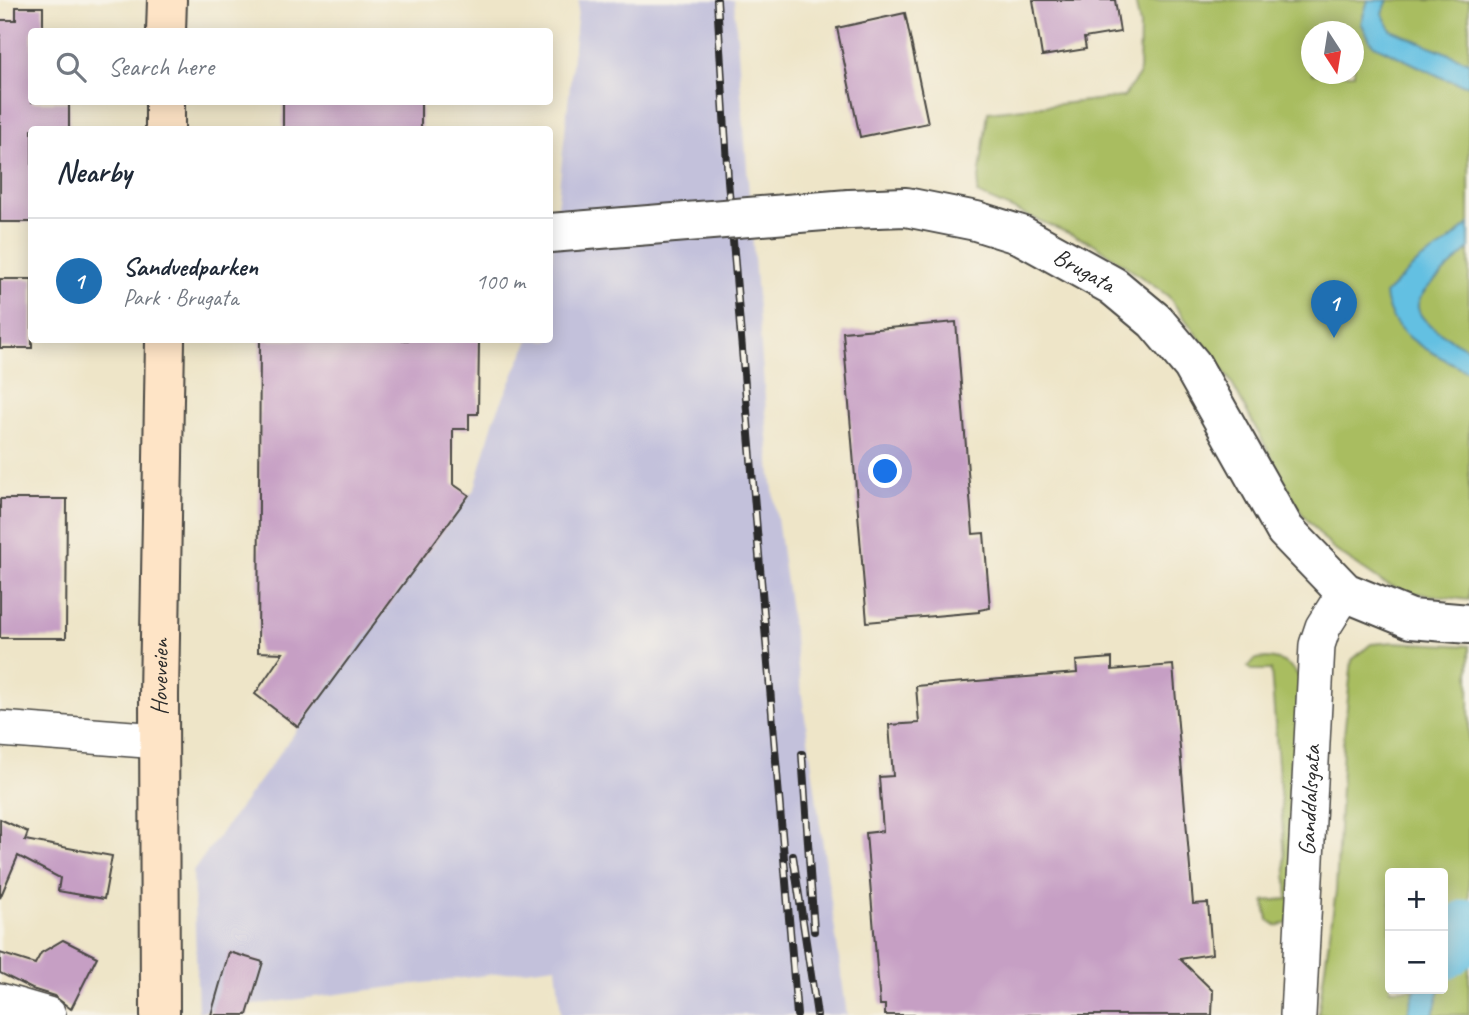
<!DOCTYPE html>
<html lang="en">
<head>
<meta charset="utf-8">
<style>
  :root { --surface:#fff; --page:#f6f6f7; --text:#1f2937; --muted:#747a83; --line:#e0e1e3; --accent:#1f6fb2 }
  body { margin:0; font-family:Caveat,sans-serif; background:var(--page); color:var(--text) }
  .controls { position:absolute; right:21px; bottom:21px; display:grid; overflow:hidden; border-radius:7px; box-shadow:0 4px 18px #0003 }
  .controls button { width:63px; height:63px; display:grid; place-items:center; padding:0; border:0; border-bottom:2px solid var(--line); background:var(--surface); color:var(--text); font:35px sans-serif }
  .compass { position:absolute; left:1301px; top:21px; width:63px; height:63px; border-radius:50%; background:var(--surface); box-shadow:0 4px 18px #0003; rotate:168deg }
  .you { position:absolute; left:886px; top:472px; width:24px; height:24px; margin:-18px; border:5px solid #fff; border-radius:50%; background:#1a73e8; box-shadow:0 0 0 10px #1a73e833 }
  .badge { display:grid; place-items:center; width:46px; height:46px; border-radius:50%; background:var(--accent); color:#fff; font-size:23px; font-weight:700 }
  .pin { position:absolute; translate:-50% -58px; filter:drop-shadow(0 2px 4px #0008) }
  .pin::after { content:''; position:absolute; top:37px; width:24px; height:21px; background:inherit; clip-path:polygon(0 0,100% 0,50% 100%) }
  .list { margin:0; padding:0; list-style:none }
  h2 { display:flex; justify-content:space-between; align-items:center; height:91px; margin:0; padding:0 28px; font-size:30px }
  h2 small { font-size:23px; font-weight:400; color:var(--muted) }
  .list li { display:grid; grid-template-columns:46px 1fr auto; gap:21px; align-items:center; box-sizing:border-box; height:126px; padding:0 28px; border-top:2px solid var(--line) }
  .list b { display:block; font-size:26px; white-space:nowrap }
  .list p { margin:0; font-size:23px; white-space:nowrap; color:var(--muted) }
  .list em { font-size:23px; font-style:normal; color:var(--muted) }
  .icon { flex:none; width:38px; height:38px; fill:none; stroke:currentColor; stroke-width:2; stroke-linecap:round; stroke-linejoin:round }
  .map { position:relative; flex:none; width:1469px; height:1015px; overflow:hidden }
  .search { position:absolute; background:var(--surface); box-shadow:0 4px 18px #0003; left:28px; top:28px; width:525px; height:77px; display:flex; align-items:center; gap:18px; box-sizing:border-box; padding:0 24px; border-radius:7px; color:var(--muted); font-size:26px }
  .panel { position:absolute; background:var(--surface); box-shadow:0 4px 18px #0003; left:28px; top:126px; width:525px; height:217px; border-radius:7px }
  .map>svg:first-child { display:block }
  .industrial { fill:#c3c1db }
  .green { fill:#a9bd61; stroke:#6a7446; stroke-width:2; fill-rule:evenodd }
  .water { fill:#64c0e2; stroke:#487686; stroke-width:2 }
  .lines { fill:none; stroke-linecap:round; stroke-linejoin:round }
  .river { stroke:#64c0e2; stroke-width:58 }
  .building { fill:#c69fc4 }
  .minor-casing { stroke:#484743; stroke-width:38 }
  .tertiary-casing { stroke:#484743; stroke-width:42 }
  .secondary-casing { stroke:#484743; stroke-width:42 }
  .minor { stroke:#fff; stroke-width:35 }
  .tertiary { stroke:#fff; stroke-width:38 }
  .secondary { stroke:#fee4c6; stroke-width:38 }
  .rail-casing { stroke:#2b2b2b; stroke-width:8 }
  .rail { stroke:#f7f3e8; stroke-width:5; stroke-dasharray:16; stroke-linecap:butt }
  .tertiary-bridge-casing { stroke:#484743; stroke-width:42; stroke-linecap:butt }
  .tertiary-bridge { stroke:#fff; stroke-width:38 }
  .labels { text-anchor:middle; stroke-width:7; stroke-linejoin:round; paint-order:stroke }
  .street-label { font-size:24px; fill:#2b2b2b; stroke:#f7f3e8 }
</style>
</head>
<body>
<div class="map">
<svg width="1469" height="1015" viewBox="0 0 1469 1015">
  <rect width="100%" height="100%" fill="#f7f3e8"/>
  <filter id="ink" filterUnits="userSpaceOnUse"><feTurbulence type="fractalNoise" baseFrequency=".0143" numOctaves="2"/><feDisplacementMap in="SourceGraphic" scale="14" xChannelSelector="R" yChannelSelector="G"/><feConvolveMatrix kernelMatrix="1 2 1 2 8 2 1 2 1" color-interpolation-filters="sRGB"/></filter>
  <filter id="wash" filterUnits="userSpaceOnUse"><feTurbulence type="fractalNoise" baseFrequency=".00686" numOctaves="4" result="noise"/><feDisplacementMap in="SourceGraphic" scale="28" xChannelSelector="R" yChannelSelector="G"/><feGaussianBlur stdDeviation="1.57" result="paint"/><feColorMatrix in="noise" values="0 0 0 0 0 0 0 0 0 0 0 0 0 0 0 0 0 1.4 0 .05"/><feComposite in="paint" operator="in"/></filter>
  <g filter="url(#wash)">
    <rect width="100%" height="100%" fill="#eee5c8"/>
    <!-- industrial -->
    <polygon class="industrial" points="579,0 734,0 771,476 847,1015 561,1015 556,966 198,1012 193,871 475,488 494,419 529,340 550,340 550,273"/>
    <!-- green -->
    <g class="green">
      <path d="M1135,0h334v600l-62,-8 -25,-10 -50,-34 -30,-34 -72,-134 -62,-84 -74,-52 -117,-50 11,-82 135,-15 16,-22 1,-49zM1312,32h42v42h-42z"/>
      <path d="M1394,642l75,4v369h-151l18,-124 7,-146 9,-85 19,-16zM1390,873h53v116h-53z"/>
      <path d="M1266,658c19,1 31,10 37,28l-3,134 -5,74 -4,22 -4,7 -10,3 -9,-6 -4,-19 24,-2 -17,-229h-20l-3,-3 8,-8z"/>
    </g>
    <!-- water -->
    <g class="water">
      <polygon points="1368,0 1388,0 1382,13 1391,30 1469,62 1469,86 1445,79 1372,44 1361,23"/>
      <path d="M1469,224v25c-54,52 -81,57 0,100v23c-34,-18 -80,-35 -84,-78l34,-33 23,-14z"/>
      <polygon points="1415,989 1440,989 1433,1015 1407,1015"/>
    </g>
    <g class="lines">
      <!-- river -->
      <polyline class="river" points="1443,951 1469,928"/>
    </g>
    <g id="blocks">
      <!-- building -->
      <g class="building">
        <polygon points="1033,0 1115,0 1120,32 1084,38 1086,49 1042,56"/>
        <polygon points="16,7 43,7 43,32 32,32 32,102 69,102 69,130 32,130 32,222 0,222 0,20 16,20"/>
        <polygon points="905,13 928,123 860,137 837,28"/>
        <rect x="283" y="102" width="138" height="28"/>
        <rect x="0" y="279" width="32" height="69"/>
        <polygon points="956,322 973,534 984,533 990,608 979,610 979,612 867,622 843,332"/>
        <polygon points="260,340 479,340 478,414 469,414 469,429 453,429 453,484 469,495 298,727 255,694 283,653 258,652"/>
        <polygon points="0,499 67,499 66,638 0,638"/>
        <polygon points="1112,658 1112,670 1173,665 1193,904 1208,903 1212,954 1180,959 1213,991 1212,1015 885,1015 885,1005 880,1005 866,833 883,831 879,777 893,776 889,725 919,723 916,686 1077,673 1076,661"/>
        <polygon points="0,819 28,832 25,840 112,856 104,899 58,891 60,878 18,856 0,898"/>
        <polygon points="63,940 97,957 71,1009 54,996 32,989 0,973 0,953 35,964 41,953"/>
        <polygon points="229,952 263,962 247,1015 211,1015"/>
      </g>
    </g>
  </g>
  <g filter="url(#ink)">
    <use href="#blocks" fill-opacity="0" stroke="#484743" stroke-width="2"/>
    <g class="lines">
      <defs>
        <g id="minor">
          <polyline points="0,729 159,741"/>
          <polyline points="0,1001 48,1015"/>
          <path id="s1" d="M1298,1015l19,-370 6,-18 22,-35"/>
        </g>
        <g id="tertiary">
          <path id="s2" d="M849,209l57,-2 70,14 45,14 92,51 42,35 37,44 93,165 60,62 66,27 58,5"/>
        </g>
        <g id="secondary">
          <polyline points="166,32 167,0"/>
          <polyline points="165,130 165,102"/>
          <path id="s3" d="M160,1015l-1,-320 6,-355"/>
        </g>
      </defs>
      <!-- minor casing -->
      <use href="#minor" class="minor-casing"/>
      <!-- tertiary casing -->
      <use href="#tertiary" class="tertiary-casing"/>
      <!-- secondary casing -->
      <use href="#secondary" class="secondary-casing"/>
      <!-- minor -->
      <use href="#minor" class="minor"/>
      <!-- tertiary -->
      <use href="#tertiary" class="tertiary"/>
      <!-- secondary -->
      <use href="#secondary" class="secondary"/>
      <defs>
        <g id="rail">
          <polyline points="717,0 728,180 797,1015"/>
          <polyline points="802,754 814,931"/>
          <polyline points="793,856 817,1015"/>
        </g>
      </defs>
      <!-- rail casing -->
      <use href="#rail" class="rail-casing"/>
      <!-- rail -->
      <use href="#rail" class="rail"/>
      <defs>
        <polyline id="tertiary-bridge" points="550,233 849,209"/>
      </defs>
      <!-- tertiary-bridge casing -->
      <use href="#tertiary-bridge" class="tertiary-bridge-casing"/>
      <!-- tertiary-bridge -->
      <use href="#tertiary-bridge" class="tertiary-bridge"/>
    </g>
  </g>
  <g class="labels">
    <!-- street labels -->
    <g class="street-label">
      <text dy="8" stroke="none"><textPath href="#s2" startOffset="248">Brugata</textPath></text>
      <text dy="8" stroke="none"><textPath href="#s3" startOffset="338">Hoveveien</textPath></text>
      <text dy="8" stroke="none"><textPath href="#s1" startOffset="215">Ganddalsgata</textPath></text>
    </g>
  </g>
</svg>
<div class="controls">
<button>+</button>
<button>−</button>
</div>
<svg class="compass" viewBox="-18 -18 36 36"><path d="M0-13l5 13h-10z" fill="#e53935"/><path d="M0 13l5-13h-10z" fill="#747a83"/></svg>
<div class="you"></div>
<div class="pin badge" style="left:1334px;top:338px">1</div>
<div class="search"><svg class="icon" aria-label="search" viewBox="0 0 24 24"><circle cx="10" cy="10" r="6"/><path d="M15 15l6 6"/></svg>Search here</div>
<section class="panel">
<h2>Nearby<small></small></h2>
<ul class="list">
<li><span class="badge">1</span><div><b>Sandvedparken</b><p>Park · Brugata</p></div><em>100 m</em></li>
</ul>
</section>
</div>
</body>
</html>
